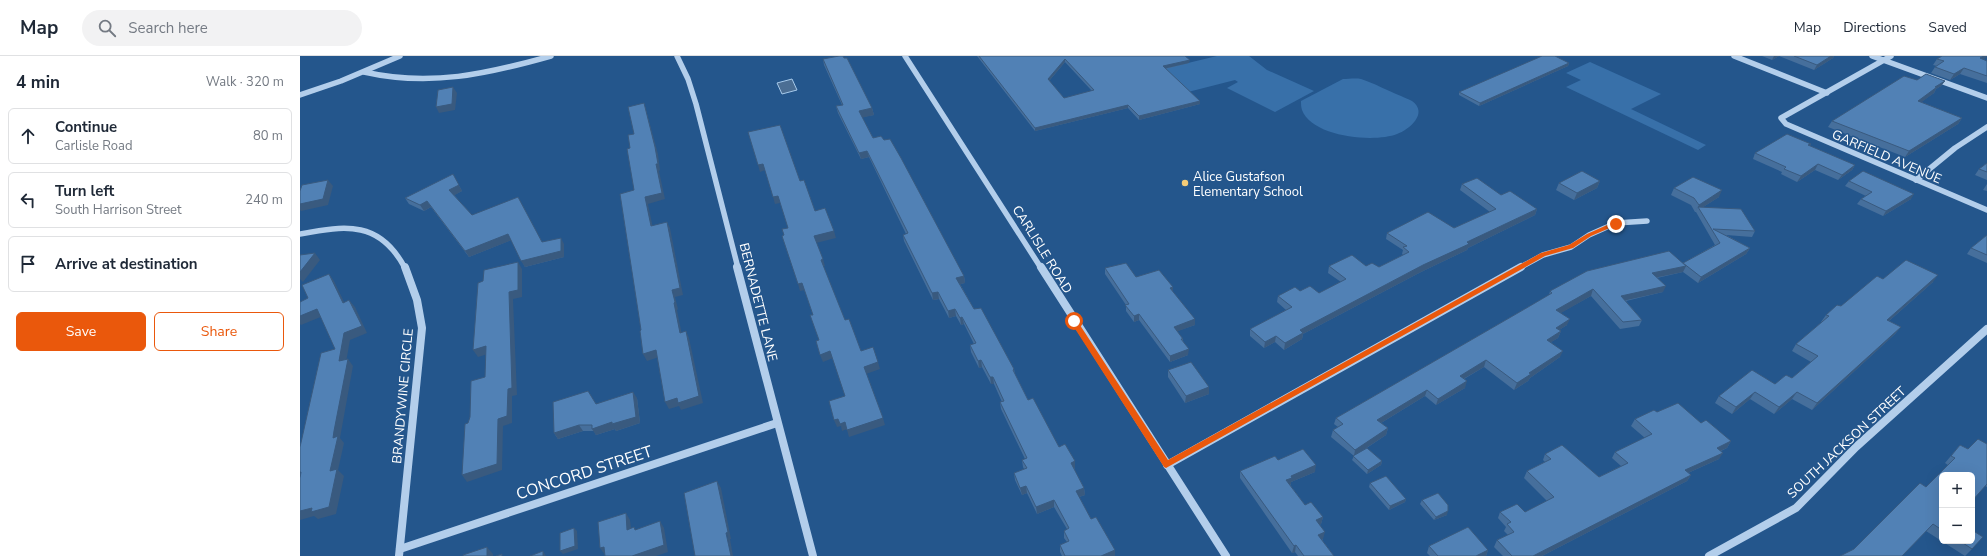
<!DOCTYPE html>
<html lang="en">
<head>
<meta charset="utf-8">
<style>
  :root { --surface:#fff; --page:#f2f2f3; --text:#1f2937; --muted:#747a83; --line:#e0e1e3; --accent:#ea580c }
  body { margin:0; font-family:"Nunito Sans",sans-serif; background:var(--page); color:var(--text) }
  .controls { position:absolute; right:12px; bottom:12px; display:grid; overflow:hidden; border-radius:6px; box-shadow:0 4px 16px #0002 }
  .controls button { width:36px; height:36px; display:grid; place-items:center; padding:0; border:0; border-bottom:1px solid var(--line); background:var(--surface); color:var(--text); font:20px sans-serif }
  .stop { position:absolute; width:12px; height:12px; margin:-9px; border:3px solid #ea580c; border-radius:50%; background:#fff }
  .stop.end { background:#ea580c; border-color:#fff; box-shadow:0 1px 4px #0008 }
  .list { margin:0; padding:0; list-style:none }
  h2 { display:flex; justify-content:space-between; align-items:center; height:52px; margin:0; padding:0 16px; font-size:17px }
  h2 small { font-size:13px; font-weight:400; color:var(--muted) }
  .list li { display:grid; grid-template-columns:26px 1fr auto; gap:12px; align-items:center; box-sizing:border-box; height:56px; margin:0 8px 8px; padding:0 8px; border:1px solid var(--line); border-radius:6px }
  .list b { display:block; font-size:15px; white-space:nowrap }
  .list p { margin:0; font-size:13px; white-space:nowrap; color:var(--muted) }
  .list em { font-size:13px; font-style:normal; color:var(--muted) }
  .actions { display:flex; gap:8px; padding:12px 16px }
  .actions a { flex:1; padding:9px 0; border:1px solid var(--accent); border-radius:6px; text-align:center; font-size:14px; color:var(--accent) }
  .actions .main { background:var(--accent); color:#fff }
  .icon { flex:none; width:22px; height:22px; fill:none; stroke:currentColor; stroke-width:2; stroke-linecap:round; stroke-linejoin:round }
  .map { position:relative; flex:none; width:1687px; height:500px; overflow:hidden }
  header { display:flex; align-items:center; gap:24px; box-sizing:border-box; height:56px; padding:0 20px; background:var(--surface); border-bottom:1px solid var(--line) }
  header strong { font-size:19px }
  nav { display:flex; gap:22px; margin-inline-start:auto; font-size:14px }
  .search { width:280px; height:36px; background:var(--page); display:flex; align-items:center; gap:10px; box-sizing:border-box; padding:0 14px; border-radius:22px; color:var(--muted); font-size:15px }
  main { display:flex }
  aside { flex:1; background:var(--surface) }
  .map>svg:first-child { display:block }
  .green { fill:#3870a9 }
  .water { fill:#4b6e94; stroke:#a7caeb }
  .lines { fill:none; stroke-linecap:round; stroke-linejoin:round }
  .minor-far1 { stroke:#b3ceeb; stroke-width:5.5 }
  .minor { stroke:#b3ceeb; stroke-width:8 }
  .wall { fill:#466f9c; fill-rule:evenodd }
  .shaded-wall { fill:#395a7f }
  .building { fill:#5181b5; stroke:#395a7f; fill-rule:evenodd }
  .route { fill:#ea580c }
  .poi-dot { fill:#f5cc77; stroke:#24568c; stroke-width:1.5 }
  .labels { text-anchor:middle; stroke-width:3; stroke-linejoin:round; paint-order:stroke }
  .street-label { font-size:13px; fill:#fff; stroke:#24568c }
  .poi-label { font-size:13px; fill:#fff; stroke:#24568c; text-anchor:start }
  .near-street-label { font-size:16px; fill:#fff; stroke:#24568c }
</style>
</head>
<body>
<header>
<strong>Map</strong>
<div class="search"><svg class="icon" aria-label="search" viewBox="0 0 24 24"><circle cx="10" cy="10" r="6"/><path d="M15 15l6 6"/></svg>Search here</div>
<nav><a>Map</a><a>Directions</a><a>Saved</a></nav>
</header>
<main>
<aside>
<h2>4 min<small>Walk · 320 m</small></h2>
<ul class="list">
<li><svg class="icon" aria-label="ahead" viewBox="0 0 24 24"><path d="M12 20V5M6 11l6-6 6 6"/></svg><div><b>Continue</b><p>Carlisle Road</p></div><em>80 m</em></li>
<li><svg class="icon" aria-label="left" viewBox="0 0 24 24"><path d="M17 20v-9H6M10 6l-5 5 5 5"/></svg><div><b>Turn left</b><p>South Harrison Street</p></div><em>240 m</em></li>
<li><svg class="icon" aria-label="arrive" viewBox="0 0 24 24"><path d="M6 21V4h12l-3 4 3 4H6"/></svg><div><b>Arrive at destination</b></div></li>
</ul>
<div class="actions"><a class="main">Save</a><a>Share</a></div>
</aside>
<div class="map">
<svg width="1687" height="500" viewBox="0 0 1687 500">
  <rect width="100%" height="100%" fill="#24568c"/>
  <!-- green -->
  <g class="green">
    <polygon points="917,0 949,0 967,14 1014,35 975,56 927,32 938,26 935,24 888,36 863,13"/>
    <polygon points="1290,6 1361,38 1331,53 1406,89 1398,94 1266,31 1281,24 1266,17"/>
    <path d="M1043,23c5,0 13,-1 18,0 13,4 27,12 40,17 3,2 8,3 11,5 17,12 -3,29 -15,33 -23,9 -85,3 -95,-24 -1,-3 -1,-6 -1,-9z"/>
  </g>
  <!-- water -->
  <polygon class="water" points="492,23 497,34 482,38 477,27"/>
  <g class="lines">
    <!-- minor-far1 -->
    <g class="minor-far1">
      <polyline points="377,0 388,23 396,48 438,212"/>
      <polyline points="605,0 741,212"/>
      <polyline points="1434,0 1527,37"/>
      <polyline points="1572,0 1687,42"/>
      <polyline points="1591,0 1481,62 1486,68 1687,154"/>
      <path d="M64,16c66,15 123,2 187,-16"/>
      <polyline points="0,39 41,25 100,0"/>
      <polyline points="1616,124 1655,92 1687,71"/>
      <path d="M0,178c47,-9 80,-13 105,34"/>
      <polyline points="1219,212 1243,199 1271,191 1289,179 1316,167 1347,165"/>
    </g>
    <!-- minor -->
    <g class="minor">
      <polyline points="437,211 513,500"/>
      <polyline points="741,211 926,500"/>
      <polyline points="867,409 1221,211"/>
      <polyline points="100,493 477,367"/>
      <polyline points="99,500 122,272 117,244 105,211"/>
      <polyline points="1409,500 1496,452 1556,391 1687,273"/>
    </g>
  </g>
  <!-- wall -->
  <g class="wall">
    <path d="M677,0h208l4,7 -23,6 34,35 -61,16 -11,-12 -93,23zM765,6l27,29 -28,7 -15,-17z"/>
    <polygon points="1462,0 1534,0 1533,2 1514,14 1479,0 1472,4"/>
    <polygon points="523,3 572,52 574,59 562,61 573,82 664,220 665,227 660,228 674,253 714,313 715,318 728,344 759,391 775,412 774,413 784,432 785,439 779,441 791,463 815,494 815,500 762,500 760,496 760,489 767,486 764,482 764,475 767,473 754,451 737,458 727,437 722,439 715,424 714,417 724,413 723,411 722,404 725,403 701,353 700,346 702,346 694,328 691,328 682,311 679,312 671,296 670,289 674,288 664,268 661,269 656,260 649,262 639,243 633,244 604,185 603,179 606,178 569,101 561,103 538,57 536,50 542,49 524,9"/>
    <polygon points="1637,3 1683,3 1687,5 1687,27 1660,18 1650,24 1631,17 1635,11 1637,10 1633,9"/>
    <polygon points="1269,7 1268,10 1179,50 1159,39 1159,36"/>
    <polygon points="1617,24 1645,25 1641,30 1636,33 1634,37 1621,46 1662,62 1658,68 1605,101 1528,71 1532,65"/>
    <polygon points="1511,88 1510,90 1555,109 1552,114 1538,124 1515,114 1497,126 1481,118 1482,116 1453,103 1455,97"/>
    <polygon points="1687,107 1687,124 1675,119 1679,113"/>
    <polygon points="156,124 162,135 154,139 172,159 242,186 264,188 264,201 225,211 211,184 169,201 131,151 124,155 109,148 105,142"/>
    <polygon points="1300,125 1297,132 1274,144 1256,134 1259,127"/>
    <polygon points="1549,125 1611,143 1583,160 1557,148 1561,143 1566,140 1545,130"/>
    <polygon points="1162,128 1201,139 1237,153 1235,159 1168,192 1167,194 1121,216 1003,278 1002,283 984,294 975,286 964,292 950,280 950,273 986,254 977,246 978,240 1000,235 1019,237 1041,226 1028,217 1029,210 1066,210 1079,211 1103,199 1102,198 1103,194 1086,183 1087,177 1154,172 1190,156 1160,134"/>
    <polygon points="1687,128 1687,135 1683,134"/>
    <polygon points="1374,132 1419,141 1403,151 1455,175 1452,181 1426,179 1450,192 1446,198 1398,227 1383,216 1357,222 1363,236 1326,245 1342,264 1339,270 1320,273 1291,240 1260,257 1267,269 1259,274 1261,275 1258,282 1251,286 1260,301 1230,322 1228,325 1214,334 1184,311 1164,323 1165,332 1136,349 1125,340 1081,367 1088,372 1086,379 1056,399 1082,405 1081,409 1067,418 1052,404 1054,400 1031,381 1033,374 1038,371 1034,368 1036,362 1223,254 1249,239 1250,235 1383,207 1415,189 1396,156 1395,156 1391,149 1371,139"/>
    <polygon points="1687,179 1687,207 1667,198 1671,192"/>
    <polygon points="805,212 873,231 873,236 895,269 877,275 883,283 883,285 888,299 870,306 839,264 834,266 826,255 826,249 805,218"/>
    <polygon points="1583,223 1633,226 1589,265 1601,271 1595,278 1512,354 1492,343 1474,358 1450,343 1432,358 1415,347 1419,340 1475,328 1492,322 1511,306 1492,295 1496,288 1522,266 1521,266 1526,259 1541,250"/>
    <polygon points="868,314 909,338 885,347 868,321"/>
    <polygon points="337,342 340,367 316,375 315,373 296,379 294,375 283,375 258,383 254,377 296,348"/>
    <polygon points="1357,356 1401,367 1431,385 1427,392 1421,395 1419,403 1388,417 1391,419 1387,425 1242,500 1203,500 1194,491 1197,484 1208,479 1204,475 1206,471 1198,462 1200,456 1225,456 1247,445 1224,422 1227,415 1245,406 1243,404 1245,398 1299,421 1321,410 1312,402 1315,396 1345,382 1331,370 1335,363"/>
    <polygon points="1687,388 1687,431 1685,430 1642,419 1642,485 1672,485 1672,493 1665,500 1626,475 1554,493 1626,431 1648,409 1645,407 1660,389 1668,393"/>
    <polygon points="978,404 1015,416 991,426 991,428 990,429 1005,449 1023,461 1021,468 1019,469 1023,483 1022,484 1034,500 998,500 995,496 992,497 940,422 940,415"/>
    <polygon points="1070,427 1106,443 1105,446 1089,454 1069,431"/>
    <polygon points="1122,444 1147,459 1134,464 1120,448"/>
    <polygon points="1129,490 1188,494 1186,500 1130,500 1127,497"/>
  </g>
  <!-- shaded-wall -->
  <g class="shaded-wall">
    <polygon points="1474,0 1479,0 1472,4"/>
    <polygon points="1531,0 1534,0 1533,2 1514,14 1517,9"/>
    <polygon points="1684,0 1687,0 1687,1 1676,8 1680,2"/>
    <polygon points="765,3 765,6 748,26 748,23"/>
    <polygon points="890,4 889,7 863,13 863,10"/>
    <polygon points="1269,7 1268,10 1179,50 1180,47"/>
    <polygon points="1664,12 1660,18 1650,24 1654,18"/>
    <polygon points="1645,25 1641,30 1636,33 1634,37 1615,51 1618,45 1635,31"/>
    <polygon points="153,31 157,37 155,54 139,57 136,51"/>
    <polygon points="900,45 900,48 839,64 839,60"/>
    <polygon points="344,47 346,54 358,98 360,114 359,115 365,143 348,148 354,177 351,170 345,141 356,108"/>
    <polygon points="828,49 828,52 735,75 735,72"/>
    <polygon points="572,52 574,59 561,62 559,55"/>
    <polygon points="1662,62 1658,68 1605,101 1609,95"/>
    <polygon points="567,95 569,101 561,103 559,97"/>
    <polygon points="463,108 465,114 460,116 458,109"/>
    <polygon points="1518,108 1515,114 1497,126 1501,120"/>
    <polygon points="1555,109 1552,114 1538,124 1542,119"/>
    <polygon points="153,118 162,135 153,140 149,134"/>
    <polygon points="28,124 33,130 28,149 1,155 0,154 0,148"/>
    <polygon points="1300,125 1297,132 1274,144 1277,137"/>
    <polygon points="1422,134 1419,141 1400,153 1398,151 1395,156 1399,149"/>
    <polygon points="1614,138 1611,143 1583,160 1586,155"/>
    <polygon points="478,140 480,147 475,148 473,141"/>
    <polygon points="127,145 131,151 124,155 120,149"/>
    <polygon points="1237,153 1235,159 1168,192 1167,194 1121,216 1003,278 1002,283 984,294 985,287 1000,274 1167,186"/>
    <polygon points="367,166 370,172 383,239 375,241 378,253 377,254 383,284 380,277 374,247"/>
    <polygon points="534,175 536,182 516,187 514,180"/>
    <polygon points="208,178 212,184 169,201 165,195"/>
    <polygon points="261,182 264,188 264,201 225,211 221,205"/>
    <polygon points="1450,192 1446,198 1398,227 1401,221"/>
    <polygon points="15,197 20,204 3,226 0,223 0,216"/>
    <polygon points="523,203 525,210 523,210 521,204"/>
    <polygon points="218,206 222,213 222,241 213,243 217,339 212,340 212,367 203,370 202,414 167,426 162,419 198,363 209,236"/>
    <polygon points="1386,210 1383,216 1349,223 1352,217"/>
    <polygon points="29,218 34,225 48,254 43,247"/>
    <polygon points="1638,219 1633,226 1582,271 1587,264"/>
    <polygon points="664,220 665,227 657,229 656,222"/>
    <polygon points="502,227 505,234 500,235 498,228"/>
    <polygon points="1366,230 1363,236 1318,246 1321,240"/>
    <polygon points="873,231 873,237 870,232"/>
    <polygon points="1293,233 1291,240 1254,261 1256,254"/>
    <polygon points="638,236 639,243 633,244 632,237"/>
    <polygon points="49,244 55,251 67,277 50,284 45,312 39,305"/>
    <polygon points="17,253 23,260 1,269 0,268 0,260"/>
    <polygon points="655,253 656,260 649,262 648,255"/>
    <polygon points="839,258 839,264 834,266 834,260"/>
    <polygon points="662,261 664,268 661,269 660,262"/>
    <polygon points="895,263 895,269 873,277 874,271"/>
    <polygon points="1270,263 1267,269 1253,278 1256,272"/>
    <polygon points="1601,271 1595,278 1512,354 1517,347"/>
    <polygon points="386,275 389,282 403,347 381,354 379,350 369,353 365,346"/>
    <polygon points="1261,275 1258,282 1245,290 1247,284"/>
    <polygon points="976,280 975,286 964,292 965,286"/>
    <polygon points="186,290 191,297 178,301 173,294"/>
    <polygon points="889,293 888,299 870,306 870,300"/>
    <polygon points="356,294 359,301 347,305 343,298"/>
    <polygon points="530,295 533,302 523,306 520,299"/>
    <polygon points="1263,295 1260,301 1230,322 1228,325 1214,334 1217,327 1229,317"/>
    <polygon points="48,303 53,310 40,382 44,387 38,414 44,420 36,458 18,463 14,460 0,464 0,455 30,415 34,375"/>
    <polygon points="681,304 682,311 679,312 678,305"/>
    <polygon points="1186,304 1184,311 1158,326 1160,320"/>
    <polygon points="578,306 580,313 566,318 564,311"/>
    <polygon points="690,321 693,321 694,328 691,328"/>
    <polygon points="1167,325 1165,332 1136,349 1138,343"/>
    <polygon points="909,331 909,338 885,347 886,340"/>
    <polygon points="1127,334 1125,340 1076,370 1077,364"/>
    <polygon points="333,336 337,342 340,367 316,375 315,373 296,379 292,373"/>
    <polygon points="1455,336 1450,343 1432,358 1436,351"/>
    <polygon points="1497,336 1492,343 1474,358 1479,351"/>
    <polygon points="583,362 585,369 549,381 547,374"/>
    <polygon points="538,363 545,366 547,373 542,375 541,370 537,371 534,364"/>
    <polygon points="279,369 283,375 258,383 254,377"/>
    <polygon points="1088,372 1086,379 1054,400 1055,394"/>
    <polygon points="1431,385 1427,392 1413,398 1417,392"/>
    <polygon points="1423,397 1419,403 1381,420 1385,414"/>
    <polygon points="775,405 775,412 771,414 771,407"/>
    <polygon points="1082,405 1081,409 1067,418 1068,414"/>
    <polygon points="1016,409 1015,416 991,426 991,428 985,431 986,424 991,420"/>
    <polygon points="1391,419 1387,425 1242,500 1233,500"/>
    <polygon points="417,425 421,432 431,483 430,483 433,500 431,500"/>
    <polygon points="726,430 727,437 722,439 720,432"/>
    <polygon points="784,432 785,439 776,442 776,435"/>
    <polygon points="1106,443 1105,446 1089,454 1090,450"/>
    <polygon points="754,444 754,451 737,458 736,451"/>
    <polygon points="1148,455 1147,459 1134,464 1136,461"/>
    <polygon points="326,457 330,464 332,480 327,474"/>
    <polygon points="1023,461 1021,468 1015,471 1016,464"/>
    <polygon points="360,465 364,472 368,496 356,500 332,500"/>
    <polygon points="274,472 277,475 278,493 263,498 260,495"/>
    <polygon points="1025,476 1023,483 1017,486 1018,479"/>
    <polygon points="996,489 995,496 992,497 994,490"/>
    <polygon points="187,491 193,498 193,500 187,500"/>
    <polygon points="304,491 305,499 300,492"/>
    <polygon points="815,494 815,500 801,500"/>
    <polygon points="1188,494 1186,500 1176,500"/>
    <polygon points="243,495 246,500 243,500"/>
  </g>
  <!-- building -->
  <g class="building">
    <polygon points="539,0 543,0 544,2 547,2 572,52 559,55 573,82 581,80 584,84 590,83 601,102 664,220 656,222 674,253 681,252 714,313 713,314 728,344 733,342 759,391 765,388 775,405 771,407 784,432 776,435 791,463 796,461 815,494 801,500 765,500 760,489 769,485 764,475 769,472 754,444 736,451 726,430 720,432 714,417 727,412 722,404 727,402 700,346 704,345 693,321 690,321 681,304 678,305 670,289 676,287 662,261 660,262 655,253 648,255 638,236 632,237 603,179 608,177 567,95 559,97 536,50 543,49 523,3"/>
    <path d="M679,0h206l5,4 -27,6 37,35 -61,15 -11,-11 -93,23zM765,3l29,31 -30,8 -16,-19z"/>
    <polygon points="1242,0 1255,0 1269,7 1180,47 1159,36"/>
    <polygon points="1494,0 1531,0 1517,9"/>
    <polygon points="1642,0 1684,0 1680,2 1687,5 1687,20 1664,12 1654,18 1635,11 1644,5 1637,3"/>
    <polygon points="1626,18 1645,25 1635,31 1637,31 1618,45 1662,62 1609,95 1532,65 1604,20 1617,24"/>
    <polygon points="153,31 152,48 136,51 138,34"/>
    <polygon points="344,47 355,91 358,108 356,108 362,137 345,141 351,170 367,166 380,232 372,234 375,246 374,247 380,277 386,275 399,340 378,347 377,342 365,346 356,294 343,298 340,275 341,274 320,138 334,134 327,93 330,92 328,79 334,78 328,51"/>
    <polygon points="480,69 500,125 504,124 515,155 525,152 534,175 514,180 523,203 521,204 545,264 549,263 561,295 573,291 578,306 564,311 583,362 547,374 545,366 540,368 538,363 534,364 529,345 545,340 530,295 520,299 516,285 519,284 510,259 513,259 502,227 498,228 482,180 484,179 482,173 488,172 478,140 473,141 463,108 458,109 448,76"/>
    <polygon points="1487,78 1511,88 1508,89 1555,109 1542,119 1518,108 1501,120 1484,113 1486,111 1455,97"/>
    <polygon points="1687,107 1687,116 1679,113"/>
    <polygon points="1282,115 1300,125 1277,137 1259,127"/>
    <polygon points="1563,115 1614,138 1586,155 1561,143 1572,136 1549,125"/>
    <polygon points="153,118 159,129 149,134 172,159 218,141 242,186 261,182 261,195 221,205 208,178 165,195 127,145 120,149 105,142"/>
    <polygon points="1393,121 1422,134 1399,149 1394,142 1374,132"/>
    <polygon points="1177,122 1201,139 1210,135 1237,153 1167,186 1169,188 1123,209 1000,274 1003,277 985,287 976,280 965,286 950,273 992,251 978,240 995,231 1000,235 1010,230 1019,237 1046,223 1029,210 1052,199 1066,210 1072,207 1079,211 1109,196 1103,191 1107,190 1087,177 1128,156 1154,172 1196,153 1162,128"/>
    <polygon points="28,124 23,143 0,148 0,135 2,129"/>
    <polygon points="1398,151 1441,153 1455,175 1413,173 1450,192 1401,221 1383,207 1420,187"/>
    <polygon points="1687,179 1687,199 1671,192"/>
    <polygon points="1369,195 1386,210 1352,217 1366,230 1321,240 1342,264 1323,266 1293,233 1256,254 1270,263 1256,272 1261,275 1247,284 1263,295 1229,317 1231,318 1217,327 1186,304 1160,320 1167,325 1138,343 1127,334 1077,364 1088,372 1055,394 1033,374 1043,368 1036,362 1223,254 1252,237 1250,235 1287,215"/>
    <polygon points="15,197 0,216 0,199"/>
    <polygon points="1606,204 1638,219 1587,264 1601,271 1517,347 1497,336 1479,351 1455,336 1436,351 1419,340 1452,314 1475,328 1486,319 1492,322 1518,300 1496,288 1529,260 1526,259 1537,249 1541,250 1577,220 1583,223"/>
    <polygon points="218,206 218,234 209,236 212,332 208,333 207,360 198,363 197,408 162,419 165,368 168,367 170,361 171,325 185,321 186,290 173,294 178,227 183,225 184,214"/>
    <polygon points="826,207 836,221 859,214 873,231 870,232 895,263 874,271 883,283 881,283 889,293 870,300 839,258 834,260 825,249 829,248 805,212"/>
    <polygon points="29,218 43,247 49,244 62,270 44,277 39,305 48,303 34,375 33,382 38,380 30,415 37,413 29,451 11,456 12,452 0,455 0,422 1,416 0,416 0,391 21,297 35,293 17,253 0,260 0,246 8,242 2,229"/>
    <polygon points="891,306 909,331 886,340 868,314"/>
    <polygon points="288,335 296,348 333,336 336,361 312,368 312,366 292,373 292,369 279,369 254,377 253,346"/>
    <polygon points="1378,347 1401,367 1406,364 1431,385 1417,392 1423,397 1385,414 1391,419 1233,500 1212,500 1197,484 1214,476 1207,468 1211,466 1200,456 1217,448 1225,456 1254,441 1227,415 1251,403 1245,398 1262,389 1299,421 1328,407 1315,396 1352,378 1335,363 1354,354 1357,356"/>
    <polygon points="1678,383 1687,388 1687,428 1672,445 1672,419 1642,419 1642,474 1633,468 1602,500 1540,500 1554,493 1620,427 1626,431 1655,402 1651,400 1660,389 1668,393"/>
    <polygon points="1067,392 1082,405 1068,414 1053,400"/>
    <polygon points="1003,393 1016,409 991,420 992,422 986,424 1005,449 1011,446 1023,461 1016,464 1025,476 1018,479 1034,500 1004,500 996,489 994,490 940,415 975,400 978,404"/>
    <polygon points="1086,420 1106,443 1090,450 1070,427"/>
    <polygon points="417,425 428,476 426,477 431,500 395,500 384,437"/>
    <polygon points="1138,437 1148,449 1148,455 1136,461 1122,444"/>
    <polygon points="326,457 327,474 334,471 335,474 360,465 364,489 332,500 305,500 304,491 300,492 298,466"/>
    <polygon points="1168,471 1188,494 1176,500 1138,500 1129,490"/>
    <polygon points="274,472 275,490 260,495 260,477"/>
    <polygon points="1672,474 1683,481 1672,493 1660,485 1672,485"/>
    <polygon points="187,491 187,500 163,500 163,499"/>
    <polygon points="243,495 243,500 230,500"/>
    <polygon points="202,498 202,500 196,500"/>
  </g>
  <!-- route -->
  <polygon class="route" points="1314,166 1319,168 1291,180 1273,192 1245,200 866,412 864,411 770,265 776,263 868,404 1241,197 1269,189 1287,178"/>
  <!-- markers -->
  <circle class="poi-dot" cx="885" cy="127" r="4"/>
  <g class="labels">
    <!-- street labels -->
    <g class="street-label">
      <text transform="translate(1587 100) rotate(23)" y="5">GARFIELD AVENUE</text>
      <text transform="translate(743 193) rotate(58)" y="5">CARLISLE ROAD</text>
      <text transform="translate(459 246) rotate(76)" y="5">BERNADETTE LANE</text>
      <text transform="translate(102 340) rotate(-85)" y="5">BRANDYWINE CIRCLE</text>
      <text transform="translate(1546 386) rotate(-43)" y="5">SOUTH JACKSON STREET</text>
    </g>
    <!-- poi labels -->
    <g class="poi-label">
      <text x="893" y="125">Alice Gustafson<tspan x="893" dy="15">Elementary School</tspan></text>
    </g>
    <!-- near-street labels -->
    <g class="near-street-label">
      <text transform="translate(284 416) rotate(-18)" y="6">CONCORD STREET</text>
    </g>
  </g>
</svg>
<div class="controls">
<button>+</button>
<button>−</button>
</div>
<div class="stop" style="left:774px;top:265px"></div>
<div class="stop end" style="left:1316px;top:168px"></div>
</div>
</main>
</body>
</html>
